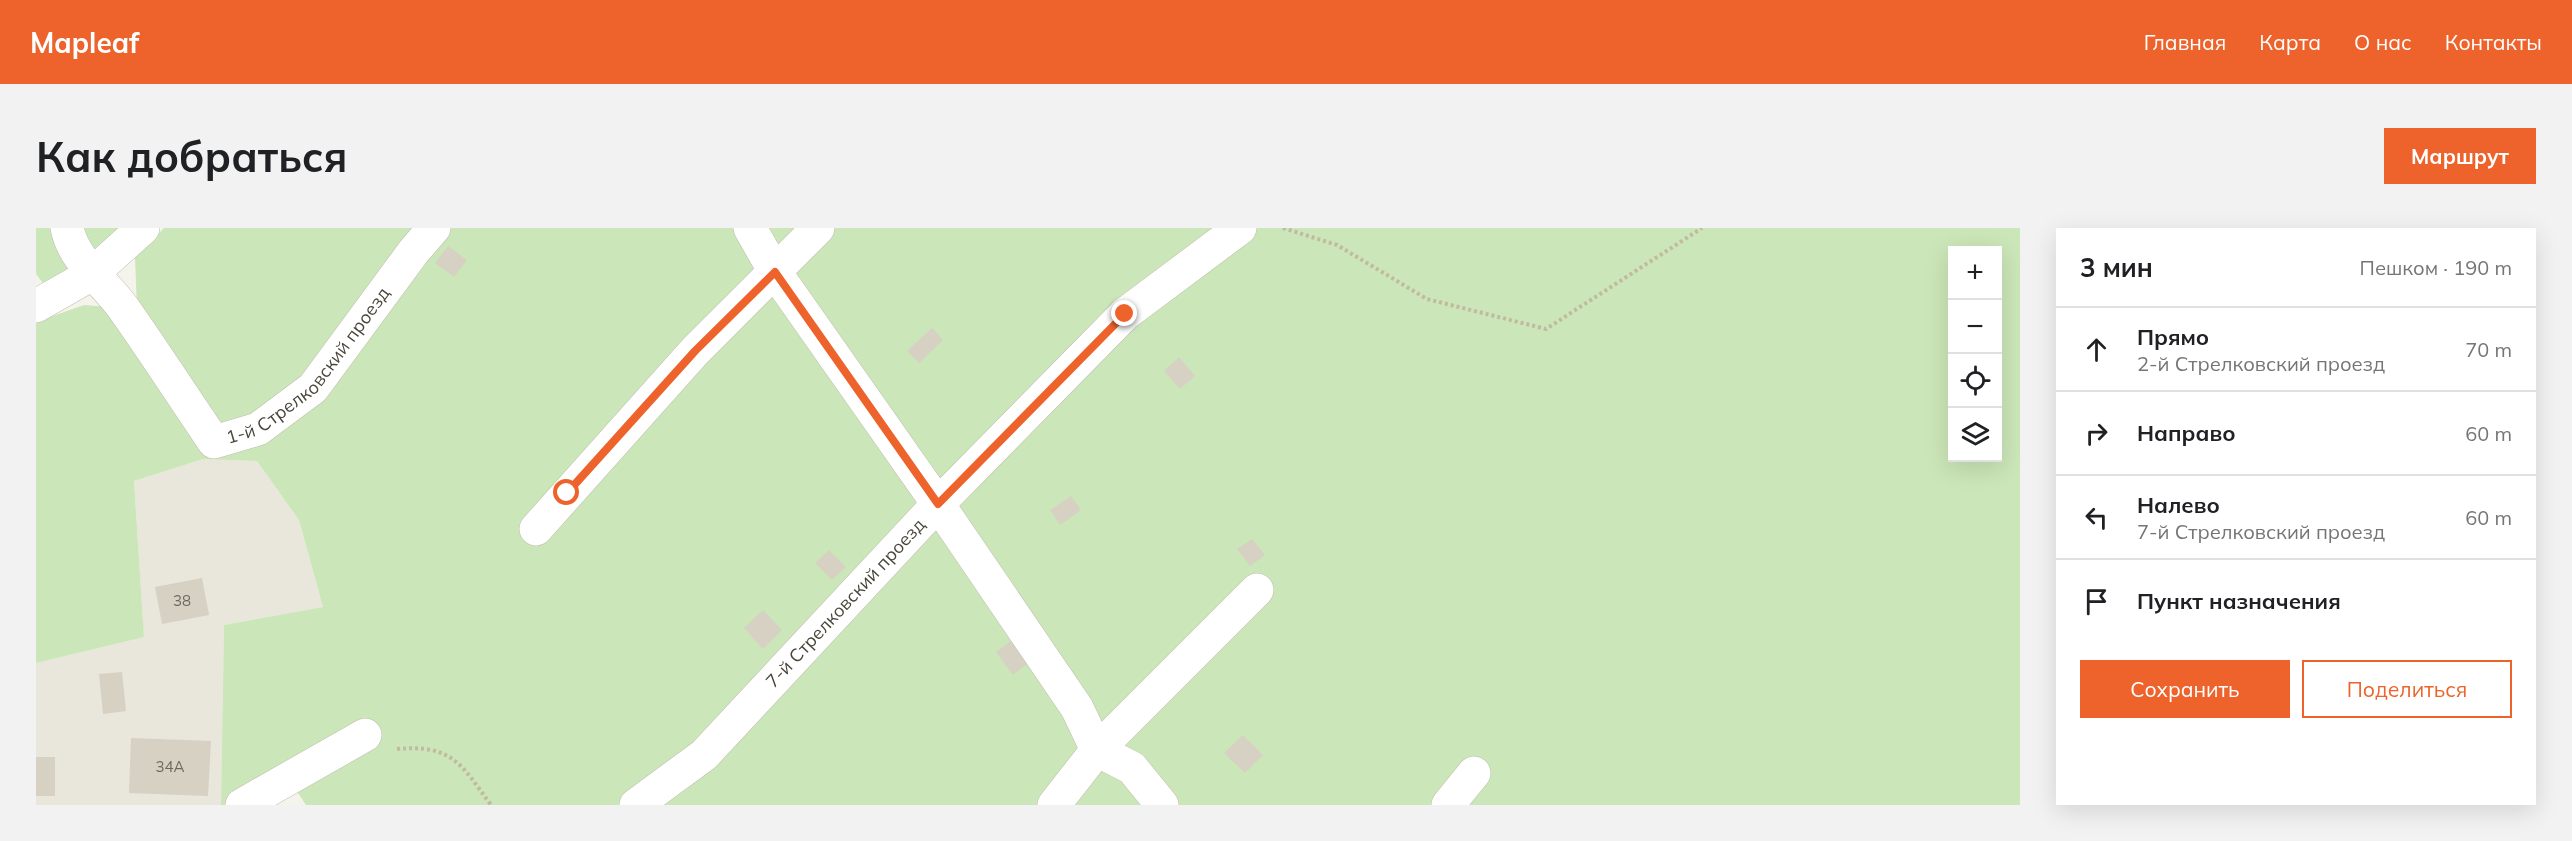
<!DOCTYPE html>
<html lang="ru">
<head>
<meta charset="utf-8">
<style>
  :root { --surface:#fff; --page:#f2f2f2; --text:#202124; --muted:#757577; --line:#e0e0e0; --accent:#ed632b }
  body { margin:0; font-family:Mulish,sans-serif; background:var(--page); color:var(--text) }
  .controls { position:absolute; right:18px; top:18px; display:grid; overflow:hidden; border-radius:0px; box-shadow:0 6px 24px #0002 }
  .controls button { width:54px; height:54px; display:grid; place-items:center; padding:0; border:0; border-bottom:2px solid var(--line); background:var(--surface); color:var(--text); font:30px sans-serif }
  .stop { position:absolute; width:18px; height:18px; margin:-14px; border:4px solid #ed632b; border-radius:50%; background:#fff }
  .stop.end { background:#ed632b; border-color:#fff; box-shadow:0 2px 6px #0008 }
  .list { margin:0; padding:0; list-style:none }
  h2 { display:flex; justify-content:space-between; align-items:center; height:78px; margin:0; padding:0 24px; font-size:26px }
  h2 small { font-size:20px; font-weight:400; color:var(--muted) }
  .list li { display:grid; grid-template-columns:39px 1fr auto; gap:18px; align-items:center; box-sizing:border-box; height:84px; padding:0 24px; border-top:2px solid var(--line) }
  .list b { display:block; font-size:22px; white-space:nowrap }
  .list p { margin:0; font-size:20px; white-space:nowrap; color:var(--muted) }
  .list em { font-size:20px; font-style:normal; color:var(--muted) }
  .actions { display:flex; gap:12px; padding:18px 24px }
  .actions a { flex:1; padding:14px 0; border:2px solid var(--accent); border-radius:0px; text-align:center; font-size:21px; color:var(--accent) }
  .actions .main { background:var(--accent); color:#fff }
  .icon { flex:none; width:33px; height:33px; fill:none; stroke:currentColor; stroke-width:2; stroke-linecap:round; stroke-linejoin:round }
  .map { position:relative; flex:none; width:1984px; height:577px; overflow:hidden; border-radius:0px }
  header { display:flex; align-items:center; gap:36px; box-sizing:border-box; height:84px; padding:0 30px; background:var(--accent); color:#fff }
  header strong { font-size:28px }
  nav { display:flex; gap:33px; margin-inline-start:auto; font-size:21px }
  .intro { display:flex; align-items:center; justify-content:space-between; box-sizing:border-box; height:144px; padding:0 36px }
  h1 { margin:0; font-size:42px }
  .button { padding:15px 27px; border-radius:0px; background:var(--accent); color:#fff; font-size:21px; font-weight:700 }
  main { display:flex; gap:36px; padding:0 36px }
  aside { flex:1; background:var(--surface); border-radius:0px; box-shadow:0 6px 24px #0002 }
  .map>svg:first-child { display:block }
  .residential { fill:#e9e6db }
  .green { fill:#cbe6b8; fill-rule:evenodd }
  .building { fill:#d6d1c2 }
  .lines { fill:none; stroke-linecap:round; stroke-linejoin:round }
  .minor-casing { stroke:#c0bdaf; stroke-width:34 }
  .path { stroke:#c1baa1; stroke-width:4; stroke-dasharray:3 3; stroke-linecap:butt }
  .minor { stroke:#fff; stroke-width:33 }
  .route { stroke:#ed632b; stroke-width:8 }
  .labels { text-anchor:middle; stroke-width:5; stroke-linejoin:round; paint-order:stroke }
  .number-label { font-size:15px; fill:#6c685c }
  .street-label { font-size:18px; fill:#49453a; stroke:#fff }
</style>
</head>
<body>
<header>
<strong>Mapleaf</strong>
<nav><a>Главная</a><a>Карта</a><a>О нас</a><a>Контакты</a></nav>
</header>
<div class="intro"><h1>Как добраться</h1><a class="button">Маршрут</a></div>
<main>
<div class="map">
<svg width="1984" height="577" viewBox="0 0 1984 577">
  <rect width="100%" height="100%" fill="#f5f4ec"/>
  <!-- residential -->
  <polygon class="residential" points="167,231 221,233 263,292 287,379 188,397 185,577 0,577 0,435 108,409 98,253"/>
  <!-- green -->
  <g class="green">
    <polygon points="0,0 86,0 9,58 0,46"/>
    <path d="M128,0h1856v577h-1714l-10,-15 -26,15h-49l3,-180 99,-18 -24,-87 -42,-59 -54,-2 -69,22 10,156 -108,26v-341l48,-17 53,4 -2,-51zM1916,22h46v208h-46z"/>
  </g>
  <!-- building -->
  <g class="building">
    <polygon points="412,18 431,32 418,49 399,35"/>
    <polygon points="896,100 907,112 883,135 871,123"/>
    <polygon points="1143,129 1159,148 1144,161 1128,143"/>
    <polygon points="1035,268 1045,282 1024,297 1014,282"/>
    <polygon points="1216,311 1229,327 1214,338 1201,321"/>
    <polygon points="793,322 810,339 796,352 779,335"/>
    <polygon points="166,350 173,387 126,396 119,359"/>
    <polygon points="727,382 746,402 727,421 708,400"/>
    <polygon points="979,410 996,432 977,447 960,424"/>
    <polygon points="86,444 90,483 67,486 63,446"/>
    <polygon points="1207,507 1227,527 1209,545 1188,525"/>
    <polygon points="95,510 175,513 172,568 93,565"/>
    <rect x="0" y="529" width="19" height="39"/>
  </g>
  <g class="lines">
    <defs>
      <g id="minor">
        <path id="s1" d="M31,0c7,34 38,54 57,81 31,44 60,89 90,133l44,-13 55,-41 101,-137 20,-23"/>
        <polyline points="714,0 739,44 902,276 1041,480 1061,522 1096,540 1126,577"/>
        <polyline points="0,78 56,46 107,0"/>
        <polyline points="500,301 659,123 782,0"/>
        <polyline points="206,577 329,507"/>
        <path id="s2" d="M600,577l68,-50 234,-251 187,-190 115,-86"/>
        <polyline points="1018,577 1061,522 1221,362"/>
        <polyline points="1412,577 1438,545"/>
      </g>
    </defs>
    <!-- minor casing -->
    <use href="#minor" class="minor-casing"/>
    <!-- path -->
    <g class="path">
      <polyline points="1247,0 1301,17 1391,71 1510,101 1666,0"/>
      <path d="M361,521c55,-5 64,15 94,56"/>
    </g>
    <!-- minor -->
    <use href="#minor" class="minor"/>
  </g>
  <g class="lines">
    <!-- route -->
    <polyline class="route" points="531,265 659,123 739,44 902,276 1089,86"/>
  </g>
  <g class="labels">
    <!-- number labels -->
    <g class="number-label">
      <text x="146" y="378">38</text>
      <text x="134" y="544">34А</text>
    </g>
    <!-- street labels -->
    <g class="street-label">
      <text dy="6" stroke="none"><textPath href="#s1" startOffset="386">1-й Стрелковский проезд</textPath></text>
      <text dy="6" stroke="none"><textPath href="#s2" startOffset="292">7-й Стрелковский проезд</textPath></text>
    </g>
  </g>
</svg>
<div class="controls">
<button>+</button>
<button>−</button>
<button><svg class="icon" aria-label="locate" viewBox="0 0 24 24"><circle cx="12" cy="12" r="6"/><path d="M12 2v4M12 18v4M2 12h4M18 12h4"/></svg></button>
<button><svg class="icon" aria-label="layers" viewBox="0 0 24 24"><path d="M12 4l9 5-9 5-9-5zM3 14l9 5 9-5"/></svg></button>
</div>
<div class="stop" style="left:531px;top:265px"></div>
<div class="stop end" style="left:1089px;top:86px"></div>
</div>
<aside>
<h2>3 мин<small>Пешком · 190 m</small></h2>
<ul class="list">
<li><svg class="icon" aria-label="ahead" viewBox="0 0 24 24"><path d="M12 20V5M6 11l6-6 6 6"/></svg><div><b>Прямо</b><p>2-й Стрелковский проезд</p></div><em>70 m</em></li>
<li><svg class="icon" aria-label="right" viewBox="0 0 24 24"><path d="M7 20v-9h11M14 6l5 5-5 5"/></svg><div><b>Направо</b></div><em>60 m</em></li>
<li><svg class="icon" aria-label="left" viewBox="0 0 24 24"><path d="M17 20v-9H6M10 6l-5 5 5 5"/></svg><div><b>Налево</b><p>7-й Стрелковский проезд</p></div><em>60 m</em></li>
<li><svg class="icon" aria-label="arrive" viewBox="0 0 24 24"><path d="M6 21V4h12l-3 4 3 4H6"/></svg><div><b>Пункт назначения</b></div></li>
</ul>
<div class="actions"><a class="main">Сохранить</a><a>Поделиться</a></div>
</aside>
</main>
</body>
</html>
